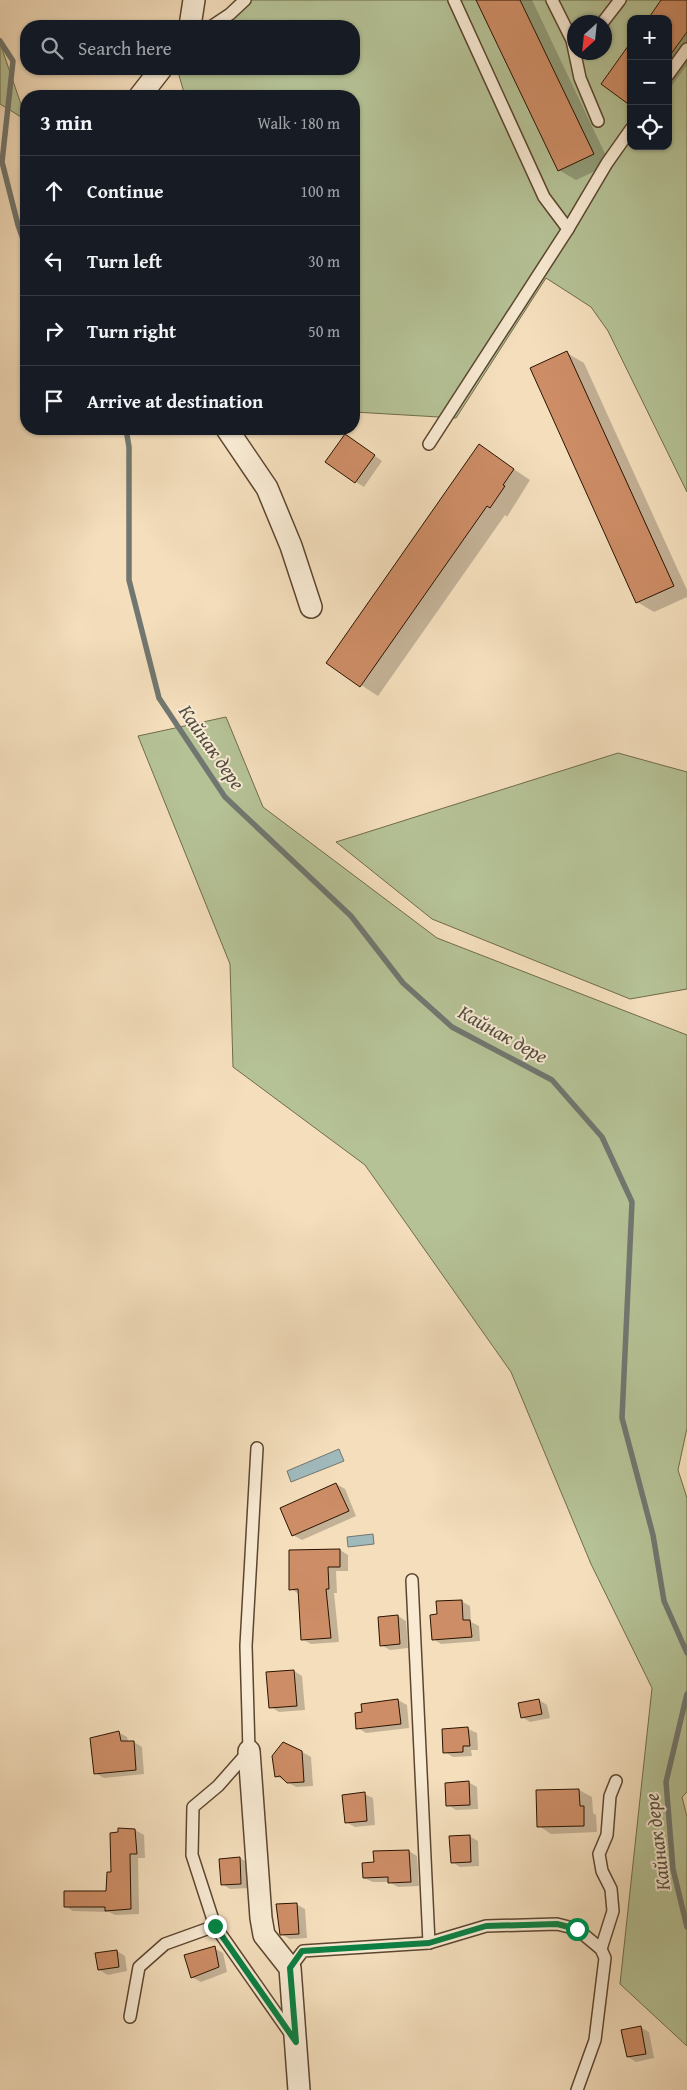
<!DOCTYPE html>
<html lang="en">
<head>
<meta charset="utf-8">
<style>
  :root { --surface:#171b24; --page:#20242c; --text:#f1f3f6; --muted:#9ea1a6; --line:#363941 }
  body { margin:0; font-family:"Gentium Book Plus",serif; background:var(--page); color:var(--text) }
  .controls { position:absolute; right:15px; top:15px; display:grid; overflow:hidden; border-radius:10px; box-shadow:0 1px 4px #0004 }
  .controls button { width:45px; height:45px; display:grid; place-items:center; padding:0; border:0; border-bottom:1px solid var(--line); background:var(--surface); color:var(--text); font:25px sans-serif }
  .compass { position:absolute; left:567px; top:15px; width:45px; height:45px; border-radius:50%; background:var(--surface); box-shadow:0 1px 4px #0004; rotate:207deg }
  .stop { position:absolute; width:15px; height:15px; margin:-11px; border:4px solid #0b8043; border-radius:50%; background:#fff }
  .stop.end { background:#0b8043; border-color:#fff; box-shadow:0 1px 5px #0008 }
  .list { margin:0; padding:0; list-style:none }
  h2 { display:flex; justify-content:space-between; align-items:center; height:65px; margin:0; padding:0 20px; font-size:21px }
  h2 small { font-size:16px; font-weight:400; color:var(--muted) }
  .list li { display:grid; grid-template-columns:32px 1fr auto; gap:15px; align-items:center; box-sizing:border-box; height:70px; padding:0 20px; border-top:1px solid var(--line) }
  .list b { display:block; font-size:19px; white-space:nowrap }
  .list em { font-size:16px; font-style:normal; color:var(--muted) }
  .icon { flex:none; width:28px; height:28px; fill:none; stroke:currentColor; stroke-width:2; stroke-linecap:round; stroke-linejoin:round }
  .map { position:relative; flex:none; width:687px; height:2090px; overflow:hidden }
  .search { position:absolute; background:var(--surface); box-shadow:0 1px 4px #0004; left:20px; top:20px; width:340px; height:55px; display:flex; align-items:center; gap:12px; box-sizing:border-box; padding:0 18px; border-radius:20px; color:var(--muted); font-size:19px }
  .panel { position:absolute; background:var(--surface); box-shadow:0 1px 4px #0004; left:20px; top:90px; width:340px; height:345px; border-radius:20px }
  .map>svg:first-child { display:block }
  .green { fill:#b5c296; stroke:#706b4b; fill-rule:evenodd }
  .water { fill:#a0b9bb; stroke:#717770 }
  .shadow { fill:#0003 }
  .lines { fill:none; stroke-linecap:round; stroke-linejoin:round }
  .stream { stroke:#717770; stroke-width:5.5 }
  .building { fill:#cd8d66; stroke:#2a1400 }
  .service-casing { stroke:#5c462f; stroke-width:14 }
  .minor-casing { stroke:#5c462f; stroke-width:24 }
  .service { stroke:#f8ead3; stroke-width:11 }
  .minor { stroke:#f8ead3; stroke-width:21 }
  .route { stroke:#0b8043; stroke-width:6 }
  .labels { text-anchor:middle; stroke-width:4; stroke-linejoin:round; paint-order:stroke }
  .water-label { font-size:20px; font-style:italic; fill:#534e41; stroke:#f8ead3 }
</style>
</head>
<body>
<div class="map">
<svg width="687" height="2090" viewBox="0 0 687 2090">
  <rect width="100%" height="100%" fill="#f4debc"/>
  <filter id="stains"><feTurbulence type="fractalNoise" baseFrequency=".004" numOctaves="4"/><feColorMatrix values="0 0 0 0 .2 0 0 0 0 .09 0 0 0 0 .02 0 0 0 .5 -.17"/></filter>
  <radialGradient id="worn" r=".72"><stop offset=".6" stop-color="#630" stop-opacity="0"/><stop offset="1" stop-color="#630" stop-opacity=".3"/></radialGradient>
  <!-- green -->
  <g class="green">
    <path d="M250,0h437v492l-79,-161 -17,-24 -45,-29 -90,140 -102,-6v-316h-169l-7,-24 4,-3h172v-43h-130zM631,19h37v127h-37zM574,22h30v30h-30z"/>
    <polygon points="0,43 26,119 26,120 0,104"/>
    <polygon points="226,717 263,807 437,938 687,1035 687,1428 678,1470 687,1498 687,1792 682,1797 687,1817 687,2046 620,1984 652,1688 591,1564 511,1372 365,1165 233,1067 230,964 138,736"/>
    <polygon points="618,753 687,772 687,989 630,999 432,919 336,842"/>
  </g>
  <!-- water -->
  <g class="water">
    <polygon points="339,1449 344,1461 291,1482 287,1471"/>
    <polygon points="373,1534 374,1544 348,1547 347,1537"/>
  </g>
  <!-- shadow -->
  <g class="shadow">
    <polygon points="477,0 532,0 610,164 576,180 559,170"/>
    <polygon points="663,0 687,0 687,65 668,91 668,19"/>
    <polygon points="567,353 584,363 687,590 687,597 654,612 637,602"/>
    <polygon points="354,441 382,461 364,487 356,482"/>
    <polygon points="479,446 530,480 507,517 505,515 378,696 327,663"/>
    <polygon points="336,1484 345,1489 356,1516 302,1540 293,1535"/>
    <polygon points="340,1550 348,1555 348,1571 336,1571 337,1593 334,1593 339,1642 311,1644 302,1639 299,1594 291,1589"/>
    <polygon points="461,1601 470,1606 471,1622 479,1626 480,1641 441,1644 433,1639 438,1616"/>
    <polygon points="398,1616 406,1621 408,1648 390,1650 381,1645"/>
    <polygon points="294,1671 302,1676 305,1710 279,1712 271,1707"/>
    <polygon points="398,1700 407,1705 409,1728 366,1733 358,1728"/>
    <polygon points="539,1700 547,1705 550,1718 530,1722 522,1717"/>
    <polygon points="468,1729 477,1733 478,1750 471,1750 472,1756 453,1757 445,1752"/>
    <polygon points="118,1732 127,1737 128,1742 134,1742 142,1747 144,1774 104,1778 95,1773"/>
    <polygon points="302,1752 311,1757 313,1786 296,1787 276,1776"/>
    <polygon points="468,1782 477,1787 478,1809 456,1810 448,1805"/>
    <polygon points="579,1790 592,1797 593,1813 596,1815 597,1832 551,1834 539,1826 537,1792"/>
    <polygon points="364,1794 373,1798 375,1825 355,1827 346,1822"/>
    <polygon points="119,1829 135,1830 144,1835 145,1858 138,1858 139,1914 115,1915 109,1912 73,1911 65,1906 107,1892"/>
    <polygon points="469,1836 478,1841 479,1866 460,1867 452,1862"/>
    <polygon points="409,1851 417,1856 419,1886 398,1887 389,1882 373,1882 364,1878 375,1864"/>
    <polygon points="240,1858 248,1863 249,1888 230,1889 222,1884"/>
    <polygon points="296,1904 305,1909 307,1938 290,1939 281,1934"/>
    <polygon points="214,1948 223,1953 227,1972 201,1982 192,1977"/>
    <polygon points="117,1951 125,1956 127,1971 108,1975 99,1970"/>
    <polygon points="640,2027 649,2032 654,2058 636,2062 628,2057"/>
  </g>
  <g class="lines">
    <!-- stream -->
    <g class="stream">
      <polyline points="0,41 13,61 2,162 18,225 26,247"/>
      <polyline points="126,429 129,447 129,580 159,698 225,797 351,916 403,983 452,1027 552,1080 602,1137 632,1202 622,1418 653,1535 664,1601 687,1653"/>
      <polyline points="687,1694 666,1782 673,1869 687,1927"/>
    </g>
  </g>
  <!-- building -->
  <g class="building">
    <polygon points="476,0 520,0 594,154 558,171"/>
    <polygon points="661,0 687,0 687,32 668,58 668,19 648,19"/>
    <polygon points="631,42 631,106 601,84"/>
    <polygon points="567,351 674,586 636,603 530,368"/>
    <polygon points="345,434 375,455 355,483 325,462"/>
    <polygon points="479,444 514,469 503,485 505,486 490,508 487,506 360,687 326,663"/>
    <polygon points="336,1483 349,1511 292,1536 280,1508"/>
    <polygon points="340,1549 340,1567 328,1567 329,1589 326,1589 331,1638 301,1640 298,1589 289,1590 289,1550"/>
    <polygon points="462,1600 463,1620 470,1620 472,1637 432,1640 430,1615 437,1614 436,1601"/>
    <polygon points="398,1615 400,1644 380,1646 378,1617"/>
    <polygon points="294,1670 297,1706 269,1708 266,1672"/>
    <polygon points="398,1699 401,1724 356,1729 355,1713 362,1712 361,1704"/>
    <polygon points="539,1699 542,1714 521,1718 518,1703"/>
    <polygon points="468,1727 470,1746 463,1746 463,1752 443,1753 442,1729"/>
    <polygon points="119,1731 121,1741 134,1741 136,1770 94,1774 90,1738"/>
    <polygon points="283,1742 302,1751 304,1782 287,1783 280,1776 275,1777 272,1756"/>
    <polygon points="469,1781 470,1805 446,1806 445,1783"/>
    <polygon points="579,1789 580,1806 584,1806 584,1826 537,1827 536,1790"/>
    <polygon points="365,1792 367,1821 345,1823 342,1795"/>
    <polygon points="118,1828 135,1829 137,1854 130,1854 131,1909 105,1911 105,1907 64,1907 64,1891 106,1891 107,1872 111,1872 110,1833 118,1832"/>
    <polygon points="470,1835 471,1862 451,1863 449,1836"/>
    <polygon points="409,1850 411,1882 388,1883 388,1877 363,1878 362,1863 374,1862 373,1851"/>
    <polygon points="240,1857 241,1884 221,1885 219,1859"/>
    <polygon points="297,1903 299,1934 280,1935 276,1904"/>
    <polygon points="215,1946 219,1967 191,1978 184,1955"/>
    <polygon points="117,1950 119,1967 98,1970 95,1953"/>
    <polygon points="641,2026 646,2054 627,2057 621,2030"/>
  </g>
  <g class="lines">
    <defs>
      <g id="service">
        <polyline points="454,0 544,197 568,229"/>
        <polyline points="552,0 572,40 580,78 598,121"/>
        <polyline points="603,22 620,0"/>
        <polyline points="212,26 230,14 245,0"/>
        <polyline points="668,75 687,49"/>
        <polyline points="429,444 568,229 607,163 631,129"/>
        <polyline points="257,1448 246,1646 249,1751 218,1786 193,1807 192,1855 215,1926 292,2036"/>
        <polyline points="412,1580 429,1943"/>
        <polyline points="601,1949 613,1911 611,1889 602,1871 599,1854 607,1835 610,1796 616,1781"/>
        <polyline points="290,1968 303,1951 429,1943 486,1926 557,1924 577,1929 601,1949 605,1958 595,2040 577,2090"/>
        <polyline points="130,2017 139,1967 165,1944 215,1926"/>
      </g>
      <g id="minor">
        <polyline points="190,26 194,0"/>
        <polyline points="140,96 161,69"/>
        <polyline points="227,429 267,488 291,546 311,607"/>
        <polyline points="249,1751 261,1918 264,1935 290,1968 299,2090"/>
      </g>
    </defs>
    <!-- service casing -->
    <use href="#service" class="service-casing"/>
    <!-- minor casing -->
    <use href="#minor" class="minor-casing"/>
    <!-- service -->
    <use href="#service" class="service"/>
    <!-- minor -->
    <use href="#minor" class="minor"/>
  </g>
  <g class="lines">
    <!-- route -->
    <polyline class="route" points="215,1926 296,2042 290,1968 302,1951 429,1943 486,1926 557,1924 577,1929"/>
  </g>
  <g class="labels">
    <!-- water labels -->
    <g class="water-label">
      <text transform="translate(212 747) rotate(55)" y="7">Кайнак дере</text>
      <text transform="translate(503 1034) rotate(29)" y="7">Кайнак дере</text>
      <text transform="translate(657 1842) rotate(-97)" y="7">Кайнак дере</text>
    </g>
  </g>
  <rect width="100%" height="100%" filter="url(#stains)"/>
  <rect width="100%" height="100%" fill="url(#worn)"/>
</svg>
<div class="controls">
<button>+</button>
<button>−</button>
<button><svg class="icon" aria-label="locate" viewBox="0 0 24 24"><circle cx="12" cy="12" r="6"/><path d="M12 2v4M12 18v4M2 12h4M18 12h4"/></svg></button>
</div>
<svg class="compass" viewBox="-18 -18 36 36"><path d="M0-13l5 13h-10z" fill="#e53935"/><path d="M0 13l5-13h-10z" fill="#9ea1a6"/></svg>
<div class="stop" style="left:577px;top:1929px"></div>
<div class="stop end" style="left:215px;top:1926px"></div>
<div class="search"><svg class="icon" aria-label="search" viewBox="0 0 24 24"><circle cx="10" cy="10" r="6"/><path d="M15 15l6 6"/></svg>Search here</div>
<section class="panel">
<h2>3 min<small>Walk · 180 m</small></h2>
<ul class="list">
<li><svg class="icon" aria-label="ahead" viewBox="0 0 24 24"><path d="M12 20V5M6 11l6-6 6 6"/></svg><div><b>Continue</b></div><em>100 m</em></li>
<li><svg class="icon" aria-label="left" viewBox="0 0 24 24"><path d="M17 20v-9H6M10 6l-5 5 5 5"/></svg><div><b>Turn left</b></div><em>30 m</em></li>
<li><svg class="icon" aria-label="right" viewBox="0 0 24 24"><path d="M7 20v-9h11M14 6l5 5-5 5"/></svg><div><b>Turn right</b></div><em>50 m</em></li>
<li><svg class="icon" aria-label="arrive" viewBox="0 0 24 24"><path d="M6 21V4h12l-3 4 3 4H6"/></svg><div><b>Arrive at destination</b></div></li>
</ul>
</section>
</div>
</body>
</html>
